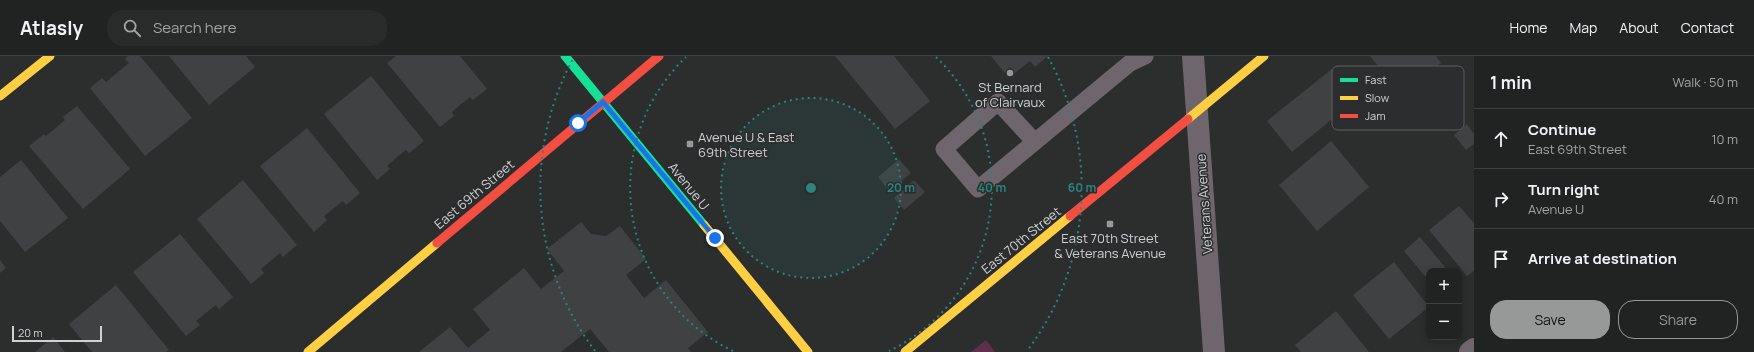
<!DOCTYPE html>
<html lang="en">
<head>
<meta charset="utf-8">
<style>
  :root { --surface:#212222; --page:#292a2a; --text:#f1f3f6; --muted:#a2a4a5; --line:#3e3f40; --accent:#979898 }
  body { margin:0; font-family:Manrope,sans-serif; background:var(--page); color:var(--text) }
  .controls { position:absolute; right:12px; bottom:12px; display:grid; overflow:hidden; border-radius:8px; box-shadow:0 2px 10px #0003 }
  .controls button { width:36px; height:36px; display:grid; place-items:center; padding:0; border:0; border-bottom:1px solid var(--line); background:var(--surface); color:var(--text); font:20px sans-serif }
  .scale { position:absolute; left:12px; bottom:10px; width:90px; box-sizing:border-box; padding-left:4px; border:2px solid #d0d2d2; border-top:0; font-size:11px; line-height:14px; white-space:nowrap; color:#d0d2d2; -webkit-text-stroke:3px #2b2d2e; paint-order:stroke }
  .stop { position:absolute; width:12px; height:12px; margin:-9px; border:3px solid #1a73e8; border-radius:50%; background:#fff }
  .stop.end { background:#1a73e8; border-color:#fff; box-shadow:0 1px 4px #0008 }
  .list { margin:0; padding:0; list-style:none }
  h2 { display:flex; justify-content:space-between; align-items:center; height:52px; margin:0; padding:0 16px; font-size:17px }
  h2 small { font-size:13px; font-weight:400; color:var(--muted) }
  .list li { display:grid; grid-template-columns:26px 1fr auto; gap:12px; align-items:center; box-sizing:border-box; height:60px; padding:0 16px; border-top:1px solid var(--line) }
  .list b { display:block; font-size:15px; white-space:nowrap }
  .list p { margin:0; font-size:13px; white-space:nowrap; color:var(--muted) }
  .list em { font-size:13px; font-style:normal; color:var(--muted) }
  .actions { display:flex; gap:8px; padding:12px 16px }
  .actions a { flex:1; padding:9px 0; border:1px solid var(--accent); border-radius:16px; text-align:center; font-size:14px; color:var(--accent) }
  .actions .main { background:var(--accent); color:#111 }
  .icon { flex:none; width:22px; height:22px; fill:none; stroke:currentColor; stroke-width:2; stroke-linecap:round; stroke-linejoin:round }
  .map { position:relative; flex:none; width:1474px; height:296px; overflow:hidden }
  header { display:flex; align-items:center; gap:24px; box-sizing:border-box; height:56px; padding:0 20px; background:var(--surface); border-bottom:1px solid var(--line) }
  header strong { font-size:19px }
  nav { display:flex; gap:22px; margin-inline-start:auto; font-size:14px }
  .search { width:280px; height:36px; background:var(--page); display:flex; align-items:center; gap:10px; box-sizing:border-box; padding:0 14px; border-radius:16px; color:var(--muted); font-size:15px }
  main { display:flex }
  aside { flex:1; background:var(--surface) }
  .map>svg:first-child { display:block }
  .green { fill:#5e2e4f }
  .building { fill:#404142 }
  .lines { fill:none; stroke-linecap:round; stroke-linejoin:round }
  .lane { stroke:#6f656c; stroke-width:17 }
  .street { stroke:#6f656c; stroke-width:22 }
  .fast { stroke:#16e098; stroke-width:9 }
  .slow { stroke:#ffcf43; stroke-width:9 }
  .jam { stroke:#f24e42; stroke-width:9 }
  .route { stroke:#1a73e8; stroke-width:5 }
  .ring { fill:none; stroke:#2c847d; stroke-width:2; stroke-dasharray:2 4 }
  .poi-dot { fill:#979898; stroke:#2b2d2e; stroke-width:1.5 }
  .labels { text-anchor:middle; stroke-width:3; stroke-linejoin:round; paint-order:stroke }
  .poi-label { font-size:13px; fill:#d0d2d2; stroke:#2b2d2e }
  .street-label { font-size:13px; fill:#d0d2d2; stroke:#2b2d2e }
  .key { fill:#2b2d2e; stroke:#5d5f5f; stroke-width:1 }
  .key-label { font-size:11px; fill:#d0d2d2 }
  .centre { fill:#2c847d; stroke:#2b2d2e; stroke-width:2 }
  .ring-label { font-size:12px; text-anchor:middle; font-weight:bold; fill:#2c847d; stroke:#2b2d2e; stroke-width:3; stroke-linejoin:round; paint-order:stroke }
</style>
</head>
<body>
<header>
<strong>Atlasly</strong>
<div class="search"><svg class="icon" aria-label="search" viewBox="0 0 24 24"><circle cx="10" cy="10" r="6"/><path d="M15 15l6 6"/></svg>Search here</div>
<nav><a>Home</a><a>Map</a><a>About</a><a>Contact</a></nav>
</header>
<main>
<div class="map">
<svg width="1474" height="296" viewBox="0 0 1474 296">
  <rect width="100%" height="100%" fill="#2c2d2d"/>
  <!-- green -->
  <polygon class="green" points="986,284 995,296 971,296"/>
  <!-- building -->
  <g class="building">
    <polygon points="128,0 140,0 192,62 145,100 90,32 102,22 106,26 129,7 125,3"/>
    <polygon points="169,0 246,0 255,11 209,49"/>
    <polygon points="396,0 460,0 487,33 473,44 470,41 460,49 452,56 454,60 440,71 387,7"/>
    <polygon points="835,0 894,0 930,45 895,73"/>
    <polygon points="991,0 1048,0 1035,11 1030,5 1009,22"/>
    <polygon points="1370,0 1436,0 1441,7 1422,23 1427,29 1407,46"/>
    <polygon points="1332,13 1342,25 1350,18 1365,36 1292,96 1267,65"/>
    <polygon points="371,20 424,85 409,97 406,94 397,101 387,110 390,113 377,124 324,58"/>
    <polygon points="77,50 130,113 83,153 29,90 44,78 46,80 65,64 63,61"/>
    <polygon points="1467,68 1474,78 1474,88 1466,94 1454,79"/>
    <polygon points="307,72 360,137 346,149 343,145 324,160 327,164 314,176 260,110"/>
    <polygon points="1331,85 1369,131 1317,175 1279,129"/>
    <polygon points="899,103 911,117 889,135 878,121"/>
    <polygon points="21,104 68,162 25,196 0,165 0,121"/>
    <polygon points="243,124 297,189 283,201 280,197 261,213 264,217 251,228 197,163"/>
    <polygon points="914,124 925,136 904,154 894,142"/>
    <polygon points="1459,150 1474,167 1474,215 1467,220 1429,174"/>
    <polygon points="581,166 591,178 606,180 620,170 646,203 626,219 644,242 666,224 708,276 688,292 691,296 609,296 590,273 561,296 419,296 450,271 468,292 490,274 473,253 524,212 541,233 564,215 547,193"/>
    <polygon points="180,178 233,241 219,253 216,249 207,256 196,265 200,269 186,280 133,216"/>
    <polygon points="1420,181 1448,215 1429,215 1429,225 1404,195"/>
    <polygon points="0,204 6,212 0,217"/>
    <polygon points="1394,206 1429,251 1389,283 1353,239"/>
    <polygon points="116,229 169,294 166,296 92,296 69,268"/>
    <polygon points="1336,255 1369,296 1301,296 1295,289"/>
    <polygon points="53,281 65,296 35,296"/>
  </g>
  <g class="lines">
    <!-- lane -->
    <polyline class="lane" points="1035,86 998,46 944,93 978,133 1130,7 1145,0"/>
    <!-- street -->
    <g class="street">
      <polyline points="1193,0 1214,296"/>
      <polyline points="1470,296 1474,293"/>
    </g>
    <!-- fast -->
    <polyline class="fast" points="565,0 704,169"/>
    <!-- slow -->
    <g class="slow">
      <polyline points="0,40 50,0"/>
      <polyline points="1188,63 1264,0"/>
      <polyline points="704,169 808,296"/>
      <polyline points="308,296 437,187"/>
      <polyline points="905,296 1070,160"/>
    </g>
    <!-- jam -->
    <g class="jam">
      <polyline points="1070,160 1188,63"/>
      <polyline points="437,187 659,0"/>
    </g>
  </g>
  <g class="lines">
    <!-- route -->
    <polyline class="route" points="578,67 603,46 715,182"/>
  </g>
  <!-- distance rings -->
  <circle cx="811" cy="132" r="90" fill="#2c847d" fill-opacity=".12"/>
  <g class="ring">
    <circle cx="811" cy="132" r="90"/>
    <path d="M733 295A181 181 0 0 1 686 1M936 1A181 181 0 0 1 889 295"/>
    <path d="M595 295A271 271 0 0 1 574 1M1048 1A271 271 0 0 1 1027 295"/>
  </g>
  <!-- markers -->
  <g class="poi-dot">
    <circle cx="1010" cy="17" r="4"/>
    <rect x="686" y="84" width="8" height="8" rx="2"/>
    <rect x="1106" y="164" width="8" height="8" rx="2"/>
  </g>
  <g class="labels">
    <!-- poi labels -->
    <g class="poi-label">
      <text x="1010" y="36">St Bernard<tspan x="1010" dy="15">of Clairvaux</tspan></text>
      <text x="698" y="86" text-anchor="start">Avenue U &amp; East<tspan x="698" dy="15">69th Street</tspan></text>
      <text x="1110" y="187">East 70th Street<tspan x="1110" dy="15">&amp; Veterans Avenue</tspan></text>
    </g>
    <!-- street labels -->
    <g class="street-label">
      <text transform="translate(689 130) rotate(51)" y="5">Avenue U</text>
      <text transform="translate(474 138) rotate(-40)" y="5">East 69th Street</text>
      <text transform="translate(1204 148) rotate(-94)" y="5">Veterans Avenue</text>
      <text transform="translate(1021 184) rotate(-39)" y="5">East 70th Street</text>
    </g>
  </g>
  <!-- legend -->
  <rect x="1332" y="10" width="132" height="64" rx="6" class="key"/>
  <rect x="1340" y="22" width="18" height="4" fill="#16e098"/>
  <rect x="1340" y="40" width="18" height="4" fill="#ffcf43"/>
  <rect x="1340" y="58" width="18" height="4" fill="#f24e42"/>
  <g class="key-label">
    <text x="1365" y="28">Fast</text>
    <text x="1365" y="46">Slow</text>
    <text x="1365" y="64">Jam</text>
  </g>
  <circle cx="811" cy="132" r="6" class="centre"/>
  <g class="ring-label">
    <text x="901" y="136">20 m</text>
    <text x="992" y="136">40 m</text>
    <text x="1082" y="136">60 m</text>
  </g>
</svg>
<div class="controls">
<button>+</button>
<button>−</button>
</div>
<div class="scale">20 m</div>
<div class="stop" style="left:578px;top:67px"></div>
<div class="stop end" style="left:715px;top:182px"></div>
</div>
<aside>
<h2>1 min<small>Walk · 50 m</small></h2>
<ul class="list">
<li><svg class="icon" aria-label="ahead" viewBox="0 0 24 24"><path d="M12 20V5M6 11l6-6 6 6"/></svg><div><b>Continue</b><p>East 69th Street</p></div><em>10 m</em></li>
<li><svg class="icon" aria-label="right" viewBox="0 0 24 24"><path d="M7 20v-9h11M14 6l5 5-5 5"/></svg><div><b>Turn right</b><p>Avenue U</p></div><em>40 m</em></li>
<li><svg class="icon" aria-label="arrive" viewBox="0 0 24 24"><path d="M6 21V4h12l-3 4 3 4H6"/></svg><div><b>Arrive at destination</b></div></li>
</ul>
<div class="actions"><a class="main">Save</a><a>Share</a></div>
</aside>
</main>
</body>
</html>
